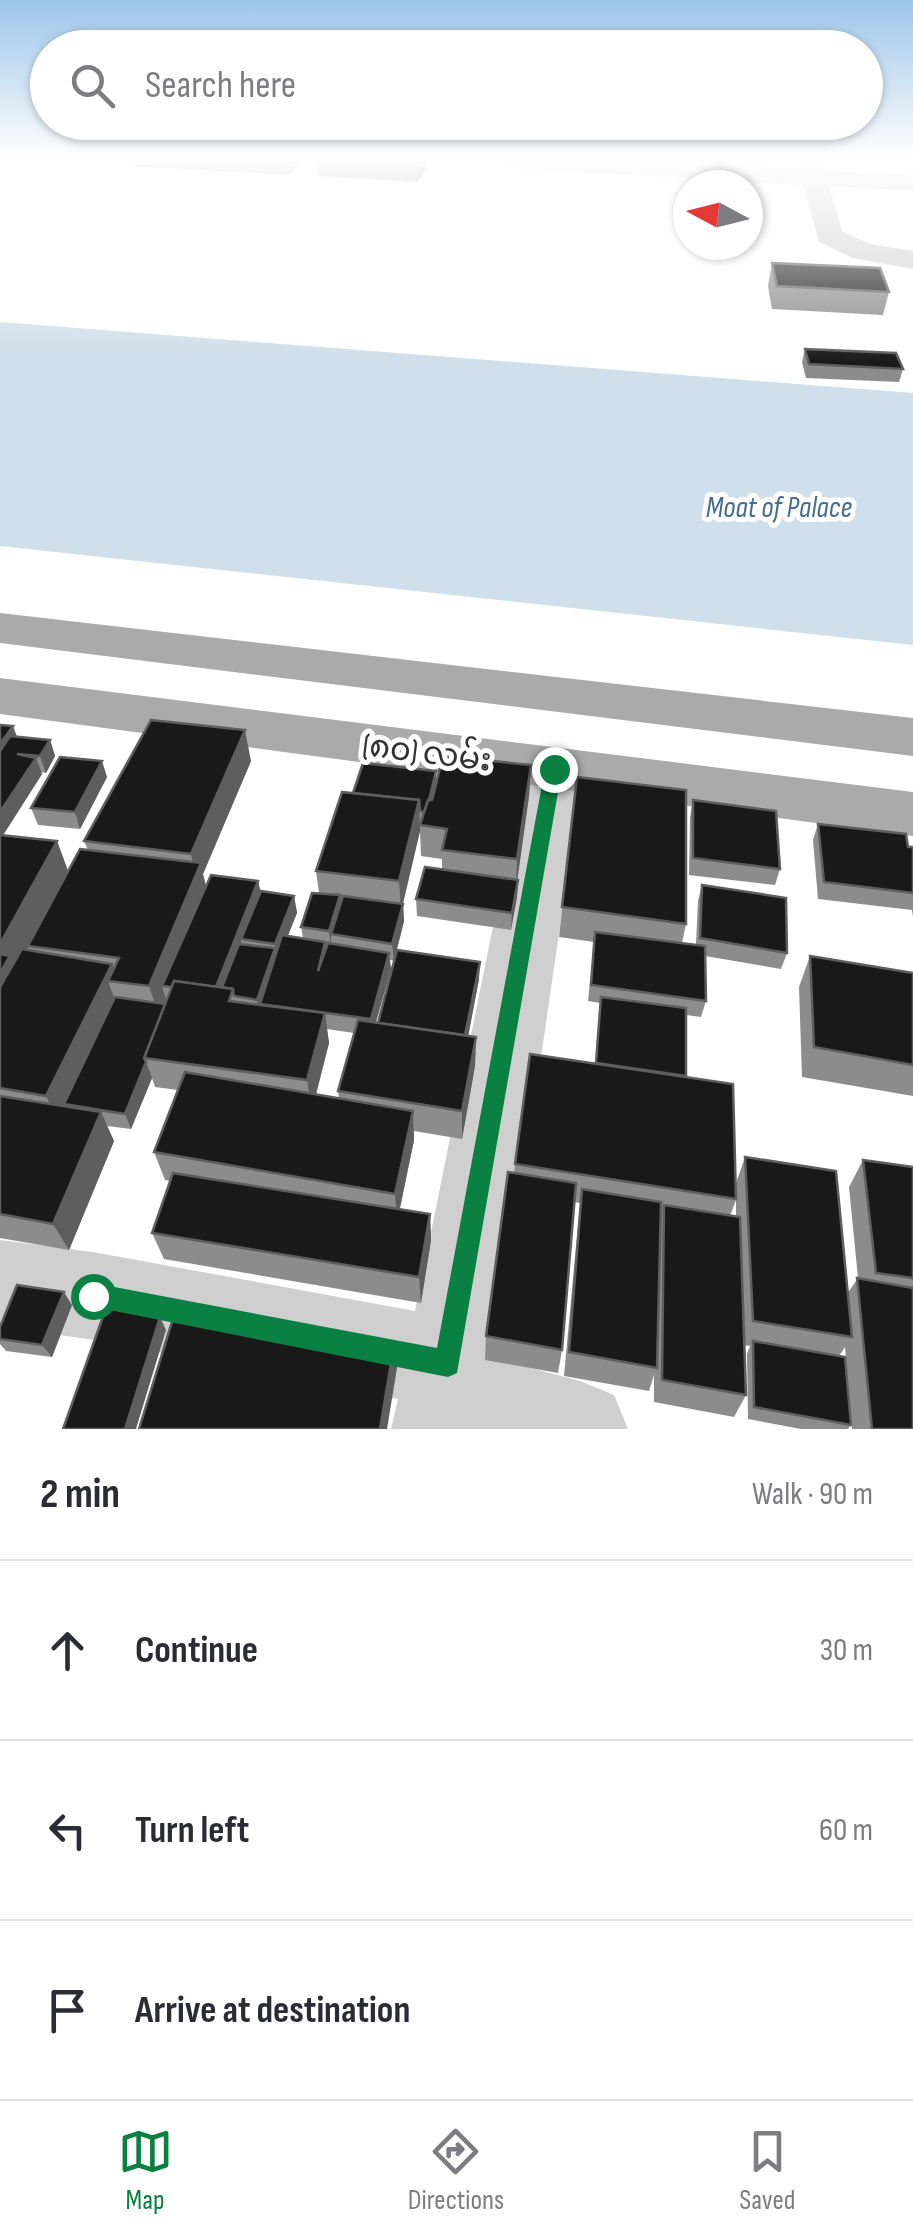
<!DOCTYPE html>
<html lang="en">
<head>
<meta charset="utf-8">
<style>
  :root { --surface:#fff; --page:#f2f2f3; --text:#2b2b33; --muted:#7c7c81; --line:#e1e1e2; --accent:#0b8043 }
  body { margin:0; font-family:"Sofia Sans Condensed","Noto Sans Myanmar",sans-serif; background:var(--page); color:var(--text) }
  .compass { position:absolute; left:673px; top:170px; width:90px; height:90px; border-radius:50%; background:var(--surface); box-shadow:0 2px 8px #0004; rotate:277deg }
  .stop { position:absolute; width:30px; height:30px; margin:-22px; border:8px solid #0b8043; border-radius:50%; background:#fff }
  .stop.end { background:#0b8043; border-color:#fff; box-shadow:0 2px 10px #0008 }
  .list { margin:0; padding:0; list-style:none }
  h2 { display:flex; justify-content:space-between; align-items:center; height:130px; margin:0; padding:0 40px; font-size:42px }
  h2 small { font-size:32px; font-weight:400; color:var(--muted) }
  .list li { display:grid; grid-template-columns:65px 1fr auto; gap:30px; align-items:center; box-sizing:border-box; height:180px; padding:0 40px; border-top:2px solid var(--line) }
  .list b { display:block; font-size:38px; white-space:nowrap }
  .list em { font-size:32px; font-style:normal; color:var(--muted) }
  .icon { flex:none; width:55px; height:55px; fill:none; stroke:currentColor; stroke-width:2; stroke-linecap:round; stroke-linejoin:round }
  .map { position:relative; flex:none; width:913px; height:1429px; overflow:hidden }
  .search { position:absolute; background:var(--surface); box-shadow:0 2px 8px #0004; left:30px; right:30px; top:30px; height:110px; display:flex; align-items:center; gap:25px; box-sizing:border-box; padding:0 35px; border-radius:55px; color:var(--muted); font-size:38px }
  .sheet { height:670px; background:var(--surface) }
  nav { display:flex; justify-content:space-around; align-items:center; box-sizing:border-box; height:140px; border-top:2px solid var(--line); background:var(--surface); font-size:28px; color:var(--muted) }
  nav a { display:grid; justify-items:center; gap:5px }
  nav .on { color:var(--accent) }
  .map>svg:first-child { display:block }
  .water { fill:#cfdfeb }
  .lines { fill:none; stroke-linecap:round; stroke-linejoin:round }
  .street { fill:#cfcfcf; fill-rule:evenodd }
  .primary { fill:#aaa; fill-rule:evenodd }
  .wall { fill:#8c8c8c; fill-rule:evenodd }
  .shaded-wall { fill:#5e5e5e }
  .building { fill:#191919; stroke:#5e5e5e; stroke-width:2.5 }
  .route { fill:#0b8043 }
  .labels { text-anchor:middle; stroke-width:10; stroke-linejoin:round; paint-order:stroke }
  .far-water-label { font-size:30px; font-style:italic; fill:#446d90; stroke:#fff }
  .street-label { font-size:32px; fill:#323232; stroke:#fff }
</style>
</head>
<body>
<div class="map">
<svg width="913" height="1429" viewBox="0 0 913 1429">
  <rect width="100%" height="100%" fill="#fff"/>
  <!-- water -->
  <polygon class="water" points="0,322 913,393 913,645 0,546"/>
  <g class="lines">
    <!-- street -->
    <g class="street">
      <polygon points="494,161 650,161 800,169 798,161 822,161 825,171 913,175 913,191 829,186 842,231 870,244 913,251 913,269 853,258 819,242 803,185 506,168"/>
      <polygon points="554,748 575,754 583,769 497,1359 580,1381 614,1395 628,1429 391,1429 398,1399 93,1340 0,1326 0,1240 93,1252 415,1311 525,769 533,754"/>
    </g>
    <!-- primary -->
    <g class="primary">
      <polygon points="0,613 913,718 913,756 0,643"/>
      <polygon points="0,678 913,792 913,836 0,714"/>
    </g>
  </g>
  <!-- wall -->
  <g class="wall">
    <polygon points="130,161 302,161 289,175 131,166"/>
    <polygon points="317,161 427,161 427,168 417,182 318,176"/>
    <polygon points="772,263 889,292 883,315 772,309 768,286"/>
    <polygon points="805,349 903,369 899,382 806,378 802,362"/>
    <path d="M0,725l17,12 33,3 5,16 -9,17 -5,-1 1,2 -39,61 54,6 11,30 20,-21 -4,-9 167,-80 -48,113 3,12 88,10 3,17 -10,23 16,2 -2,-11 18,-34 -3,-22 37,-78 83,-11 95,-17 -2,31 -12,84h1l-1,17 -6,33 -94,-14 -1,-17 26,-30v-10l-21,-3 -1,-25 -17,73 1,17 -10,40 -4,-1 1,9 -15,54 103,-44 -11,57 8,1 -1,29 -13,73 -48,-8v9l-14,69 30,5 1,26 -10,63 -257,-44 -12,-26 19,-52 -6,-1 -11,-28 24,-62 -23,-3 -3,-9 -21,51 -24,-3 7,15 -45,109 -69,-12zM327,1029l27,4 -16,58 1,8 -23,-4 13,-52z"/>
    <polygon points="107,777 80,829 38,825 31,808"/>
    <path d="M577,777l109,147 -4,19 14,1 2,-43 4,-16 85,68 -6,16 -76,-13 1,45 -5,16 -15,-2 -1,62 51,106 9,-26 102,137 11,-16 -9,-91 14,-27 50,7v262h-61l-7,-82 -6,9 12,69 -3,4h-47l-53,-10 -1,-65 3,-8 -6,-1 2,50 -12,22 -80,-15v-27l-5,16 -85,-15 16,-173 -6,-1 -12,148 -4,23 -73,-13 1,-24 28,-163 16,-119 65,10 5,-61 -12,-2 6,-59 -35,-5zM736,1200v17l-6,-1z"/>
    <polygon points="693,800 780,869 775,885 689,875 690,817"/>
    <polygon points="818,824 913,847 913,917 912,910 818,899 813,840"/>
    <polygon points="810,956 913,973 913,1096 802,1077 799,987"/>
    <polygon points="72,1305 52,1357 6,1351 0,1344 0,1327"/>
  </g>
  <!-- shaded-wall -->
  <g class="shaded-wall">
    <polygon points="287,161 302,161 289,175"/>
    <polygon points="417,161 427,161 427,168 417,182"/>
    <polygon points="13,726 19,742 0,769 0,744"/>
    <polygon points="245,730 251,761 203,874 208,894 162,986 166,999 159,1016 149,986 196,875 191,854"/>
    <polygon points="50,740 55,756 46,773 40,756"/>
    <polygon points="36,758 42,774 0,840 0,812"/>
    <polygon points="102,761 107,777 80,829 75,812"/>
    <polygon points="531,765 529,796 516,890 517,859"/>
    <polygon points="436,771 437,787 426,828 426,812"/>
    <polygon points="419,800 420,831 401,911 399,881"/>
    <polygon points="57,841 68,871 16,970 0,1030 0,944"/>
    <polygon points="518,880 517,897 511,930 512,913"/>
    <polygon points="258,881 262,897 241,939 242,947 223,995 213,994"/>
    <polygon points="340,895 342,912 331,934 331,948 329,931"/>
    <polygon points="294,896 297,913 278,961 275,944"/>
    <polygon points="403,904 404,921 394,961 392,944"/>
    <polygon points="275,948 278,965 260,1016 257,1000"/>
    <polygon points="389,953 391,969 372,1035 371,1019"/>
    <polygon points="480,962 479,979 465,1053 465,1037"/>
    <polygon points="112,964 119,982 108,981 117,1006 64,1104 67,1110 60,1125 46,1096"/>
    <polygon points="325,1013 329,1043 312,1109 307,1080"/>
    <polygon points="476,1037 475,1066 462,1139 462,1111"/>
    <polygon points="146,1062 152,1078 131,1129 125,1114"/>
    <polygon points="413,1111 414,1140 397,1221 395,1194"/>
    <polygon points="101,1112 114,1141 69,1250 53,1224"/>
    <polygon points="430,1214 431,1240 421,1303 419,1277"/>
    <polygon points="64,1292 72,1305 52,1357 42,1345"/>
    <polygon points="160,1317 166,1330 136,1429 125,1429"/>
    <polygon points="394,1345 397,1368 387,1429 380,1429"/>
  </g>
  <!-- building -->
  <g class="building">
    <polygon points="772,263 880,268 889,292 777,286"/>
    <polygon points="805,349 896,353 903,369 809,364"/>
    <polygon points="151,720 245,730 191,854 84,841"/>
    <polygon points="0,725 13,726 0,744"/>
    <polygon points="10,736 50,740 40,756 17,754 36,758 0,812 0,751"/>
    <polygon points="443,756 531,765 517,859 442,850 447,829 420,825 428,800 432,800"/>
    <polygon points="60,757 102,761 75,812 31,808"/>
    <polygon points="363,763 436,771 429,800 428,800 424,812 420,811 419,800 353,793"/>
    <polygon points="577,777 686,790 686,924 562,907"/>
    <polygon points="342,792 419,800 399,881 316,871"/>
    <polygon points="693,800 776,811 780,869 693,858"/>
    <polygon points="818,824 906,834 908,847 913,847 913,893 824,882"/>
    <polygon points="0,835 57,841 0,944"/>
    <polygon points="80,849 201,863 149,986 108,981 119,958 28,946"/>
    <polygon points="425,867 518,880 512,913 416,899"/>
    <polygon points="211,875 258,881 216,987 174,981 172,987 162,986"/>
    <polygon points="702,885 786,898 787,953 700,938"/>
    <polygon points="261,891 294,896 275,944 241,939"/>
    <polygon points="312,893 340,895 329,931 301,927"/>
    <polygon points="343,896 403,904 392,944 331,934"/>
    <polygon points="595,932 705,946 706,1001 591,985"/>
    <polygon points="282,935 325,942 318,971 328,943 389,953 371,1019 260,1004"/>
    <polygon points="239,944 275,948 257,1000 234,996 233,989 222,987"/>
    <polygon points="22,949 112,964 46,1096 0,1088 0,987"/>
    <polygon points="397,950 480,962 465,1035 378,1023"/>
    <polygon points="0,954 10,956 0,973"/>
    <polygon points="810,956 913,973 913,1065 814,1047"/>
    <polygon points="174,981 233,989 229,1001 325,1013 307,1080 144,1058"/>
    <polygon points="115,997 165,1004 144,1058 146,1062 125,1114 64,1104"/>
    <polygon points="601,997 686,1008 686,1076 596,1063"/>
    <polygon points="358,1020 476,1037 462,1111 338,1091"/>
    <polygon points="530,1054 733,1084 736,1199 515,1164"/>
    <polygon points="185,1072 413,1111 395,1194 154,1152"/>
    <polygon points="0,1096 101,1112 53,1224 0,1214"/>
    <polygon points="745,1157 836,1171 852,1337 753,1321"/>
    <polygon points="863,1160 913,1167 913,1278 876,1273"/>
    <polygon points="508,1172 576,1183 562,1350 486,1336"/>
    <polygon points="173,1173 430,1214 419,1277 152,1233"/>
    <polygon points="582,1189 661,1202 657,1368 569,1352"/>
    <polygon points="664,1205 740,1217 746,1395 662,1380"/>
    <polygon points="857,1278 913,1288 913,1429 872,1429"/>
    <polygon points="17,1285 64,1292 42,1345 0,1339 0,1327"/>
    <polygon points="106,1308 160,1317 125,1429 63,1429"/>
    <polygon points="175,1312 394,1345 380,1429 139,1429"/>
    <polygon points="753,1341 845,1357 851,1425 754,1407"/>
  </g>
  <!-- sky -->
  <linearGradient id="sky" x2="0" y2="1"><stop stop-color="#9ec5e9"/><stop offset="0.44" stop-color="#fff"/><stop offset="1" stop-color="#fff" stop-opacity="0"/></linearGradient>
  <rect width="913" height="362" fill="url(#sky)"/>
  <!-- route -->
  <polygon class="route" points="554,763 562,769 457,1373 448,1377 84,1305 80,1296 84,1287 93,1283 437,1348 545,769"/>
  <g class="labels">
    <!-- far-water labels -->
    <g class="far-water-label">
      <text x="779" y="517">Moat of Palace</text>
    </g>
    <!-- street labels -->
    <g class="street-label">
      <text transform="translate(427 752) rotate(7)" y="11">(၈၀) လမ်း</text>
    </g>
  </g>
</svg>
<svg class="compass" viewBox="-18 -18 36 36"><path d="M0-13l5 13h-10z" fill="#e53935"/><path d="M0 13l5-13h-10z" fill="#7c7c81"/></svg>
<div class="stop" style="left:93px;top:1296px"></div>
<div class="stop end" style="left:554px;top:769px"></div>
<div class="search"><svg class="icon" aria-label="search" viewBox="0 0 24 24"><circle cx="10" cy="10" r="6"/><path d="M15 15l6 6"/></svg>Search here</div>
</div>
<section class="sheet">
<h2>2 min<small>Walk · 90 m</small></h2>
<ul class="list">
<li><svg class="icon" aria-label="ahead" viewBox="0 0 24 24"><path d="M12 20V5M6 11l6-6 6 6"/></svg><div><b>Continue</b></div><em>30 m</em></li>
<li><svg class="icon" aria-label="left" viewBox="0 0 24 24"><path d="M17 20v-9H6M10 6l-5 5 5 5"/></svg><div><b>Turn left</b></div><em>60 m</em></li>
<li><svg class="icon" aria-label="arrive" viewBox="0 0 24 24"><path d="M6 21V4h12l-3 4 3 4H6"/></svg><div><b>Arrive at destination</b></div></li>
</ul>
</section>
<nav>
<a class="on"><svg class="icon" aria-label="map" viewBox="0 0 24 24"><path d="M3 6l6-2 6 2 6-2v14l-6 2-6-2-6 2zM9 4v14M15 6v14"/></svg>Map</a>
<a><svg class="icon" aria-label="directions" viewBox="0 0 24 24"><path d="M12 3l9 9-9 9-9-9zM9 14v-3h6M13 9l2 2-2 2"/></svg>Directions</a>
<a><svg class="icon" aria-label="saved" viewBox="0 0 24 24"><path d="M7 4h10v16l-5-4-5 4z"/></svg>Saved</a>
</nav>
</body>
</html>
